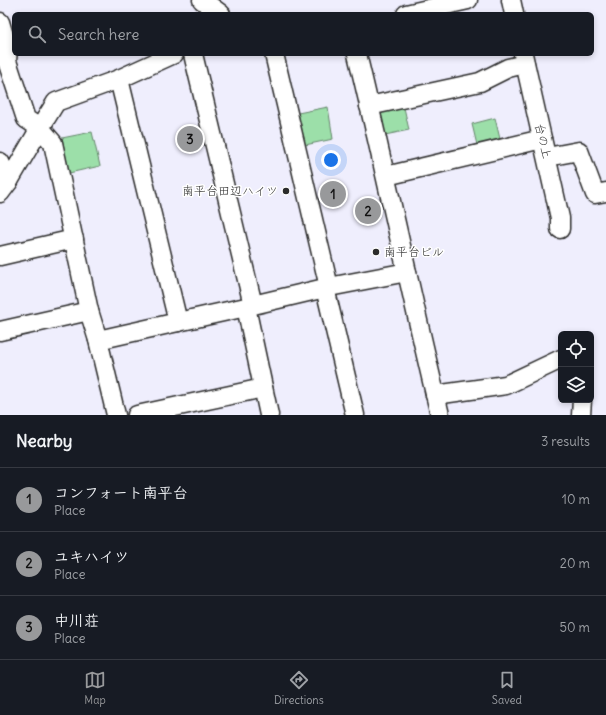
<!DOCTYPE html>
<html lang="en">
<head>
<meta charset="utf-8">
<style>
  :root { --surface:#171b24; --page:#242831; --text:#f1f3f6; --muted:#9ea1a6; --line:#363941; --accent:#98999b }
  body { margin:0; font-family:Delius,"Klee One",sans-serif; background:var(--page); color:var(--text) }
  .controls { position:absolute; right:12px; bottom:12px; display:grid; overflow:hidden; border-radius:6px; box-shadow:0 2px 6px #0003 }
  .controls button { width:36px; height:36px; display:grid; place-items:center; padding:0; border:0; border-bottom:1px solid var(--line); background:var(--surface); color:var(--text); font:20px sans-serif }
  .you { position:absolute; left:331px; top:160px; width:14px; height:14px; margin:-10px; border:3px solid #fff; border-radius:50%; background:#1a73e8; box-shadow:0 0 0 6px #1a73e833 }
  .badge { display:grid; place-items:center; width:26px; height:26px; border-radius:50%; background:var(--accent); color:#111; font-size:13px; font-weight:700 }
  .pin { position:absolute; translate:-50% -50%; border:2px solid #fff; box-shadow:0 1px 4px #0006 }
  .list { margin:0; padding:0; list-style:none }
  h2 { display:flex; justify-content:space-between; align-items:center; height:52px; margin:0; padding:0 16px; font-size:17px }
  h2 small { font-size:13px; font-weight:400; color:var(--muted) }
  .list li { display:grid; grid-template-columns:26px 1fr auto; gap:12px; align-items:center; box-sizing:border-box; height:64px; padding:0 16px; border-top:1px solid var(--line) }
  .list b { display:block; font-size:15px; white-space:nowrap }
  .list p { margin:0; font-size:13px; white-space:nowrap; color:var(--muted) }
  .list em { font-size:13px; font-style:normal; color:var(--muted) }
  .icon { flex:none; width:22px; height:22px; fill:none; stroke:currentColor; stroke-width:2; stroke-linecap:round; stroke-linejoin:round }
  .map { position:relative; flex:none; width:606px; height:415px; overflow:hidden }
  .search { position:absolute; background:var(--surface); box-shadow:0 2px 6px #0003; left:12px; right:12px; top:12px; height:44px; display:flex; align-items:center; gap:10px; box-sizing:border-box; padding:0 14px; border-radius:6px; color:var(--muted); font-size:15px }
  .sheet { height:244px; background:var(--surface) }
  nav { display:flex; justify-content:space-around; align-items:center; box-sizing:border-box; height:56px; border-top:1px solid var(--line); background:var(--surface); font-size:11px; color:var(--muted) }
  nav a { display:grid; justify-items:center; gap:2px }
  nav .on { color:var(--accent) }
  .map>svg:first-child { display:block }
  .green { fill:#9cdfa9; stroke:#64856a }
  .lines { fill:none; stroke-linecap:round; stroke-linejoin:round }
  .street-casing { stroke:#2b2b2b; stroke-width:21 }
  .street { stroke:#fff; stroke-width:18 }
  .poi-dot { fill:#2b2b2b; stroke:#fff; stroke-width:1.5 }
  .labels { text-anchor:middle; stroke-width:3; stroke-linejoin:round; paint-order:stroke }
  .street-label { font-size:12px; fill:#2b2b2b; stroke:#fff }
  .poi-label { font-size:12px; fill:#2b2b2b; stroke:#fff; text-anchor:end }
</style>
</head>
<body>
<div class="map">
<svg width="606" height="415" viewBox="0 0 606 415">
  <rect width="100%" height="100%" fill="#efeefd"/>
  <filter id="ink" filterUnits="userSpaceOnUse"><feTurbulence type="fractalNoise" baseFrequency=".025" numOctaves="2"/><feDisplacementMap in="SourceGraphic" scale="8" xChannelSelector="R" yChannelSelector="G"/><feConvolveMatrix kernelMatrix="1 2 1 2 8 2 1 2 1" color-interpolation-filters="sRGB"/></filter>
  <g filter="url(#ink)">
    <!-- green -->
    <g class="green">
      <polygon points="403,103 409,130 385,135 380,114 385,108"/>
      <polygon points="328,107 333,139 305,145 298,113"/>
      <polygon points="495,118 500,139 477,145 472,124"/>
      <polygon points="92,132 100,166 69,173 62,138"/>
    </g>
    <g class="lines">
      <defs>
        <g id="street">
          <polyline points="202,0 221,14"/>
          <polyline points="511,0 514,14"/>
          <polyline points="406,14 468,0"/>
          <polyline points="0,22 8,49 7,61 26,119 40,128 9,181 0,193"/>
          <polyline points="193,54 253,305"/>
          <polyline points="274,54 329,287"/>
          <path d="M357,54c29,120 54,241 83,361"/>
          <polyline points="523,54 560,218 560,229"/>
          <polyline points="119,79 178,322"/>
          <polyline points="369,106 480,82 508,68 525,64"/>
          <polyline points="547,157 579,151 595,194 606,192"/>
          <polyline points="0,162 9,181"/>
          <polyline points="386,176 542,139"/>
          <polyline points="0,256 74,239"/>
          <polyline points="325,288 355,415"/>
          <polyline points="246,307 269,415"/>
          <polyline points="0,331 89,311"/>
          <polyline points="98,340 178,322 246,307 253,305 329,287 407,272"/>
          <polyline points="435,395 506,385 561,359"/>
          <polyline points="116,415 98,340 89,311 53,143 40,128 56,102 119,79 174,54"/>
          <polyline points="137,415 263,388"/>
          <polyline points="581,415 582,400"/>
        </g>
      </defs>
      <!-- street casing -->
      <use href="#street" class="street-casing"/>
      <!-- street -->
      <use href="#street" class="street"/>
    </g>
  </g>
  <!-- markers -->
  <g class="poi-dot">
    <circle cx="286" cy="191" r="4"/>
    <circle cx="376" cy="252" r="4"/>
  </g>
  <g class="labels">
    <!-- street labels -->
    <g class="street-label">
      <text transform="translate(543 141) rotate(77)" y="4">台の上</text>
    </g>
    <!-- poi labels -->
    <g class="poi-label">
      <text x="278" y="195">南平台田辺ハイツ</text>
      <text x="384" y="256" text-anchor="start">南平台ビル</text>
    </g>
  </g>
</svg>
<div class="controls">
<button><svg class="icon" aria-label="locate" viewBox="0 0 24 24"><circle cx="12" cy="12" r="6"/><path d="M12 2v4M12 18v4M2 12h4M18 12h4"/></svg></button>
<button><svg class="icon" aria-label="layers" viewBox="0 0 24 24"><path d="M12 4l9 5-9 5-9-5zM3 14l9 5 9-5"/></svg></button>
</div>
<div class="you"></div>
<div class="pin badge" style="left:333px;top:194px">1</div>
<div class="pin badge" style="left:368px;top:211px">2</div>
<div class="pin badge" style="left:190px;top:139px">3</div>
<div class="search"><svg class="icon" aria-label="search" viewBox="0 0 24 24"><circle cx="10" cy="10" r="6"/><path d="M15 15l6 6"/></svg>Search here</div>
</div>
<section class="sheet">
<h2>Nearby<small>3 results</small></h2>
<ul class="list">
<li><span class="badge">1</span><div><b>コンフォート南平台</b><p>Place</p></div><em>10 m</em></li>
<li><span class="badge">2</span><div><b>ユキハイツ</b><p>Place</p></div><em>20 m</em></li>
<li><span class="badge">3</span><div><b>中川荘</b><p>Place</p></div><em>50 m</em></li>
</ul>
</section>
<nav>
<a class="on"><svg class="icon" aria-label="map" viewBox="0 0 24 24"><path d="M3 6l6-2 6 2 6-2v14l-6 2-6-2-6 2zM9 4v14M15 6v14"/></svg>Map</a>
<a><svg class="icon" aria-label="directions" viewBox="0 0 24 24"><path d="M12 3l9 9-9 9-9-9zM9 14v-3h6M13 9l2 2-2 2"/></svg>Directions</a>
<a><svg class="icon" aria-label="saved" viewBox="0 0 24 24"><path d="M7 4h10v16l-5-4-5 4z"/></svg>Saved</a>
</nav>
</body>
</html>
